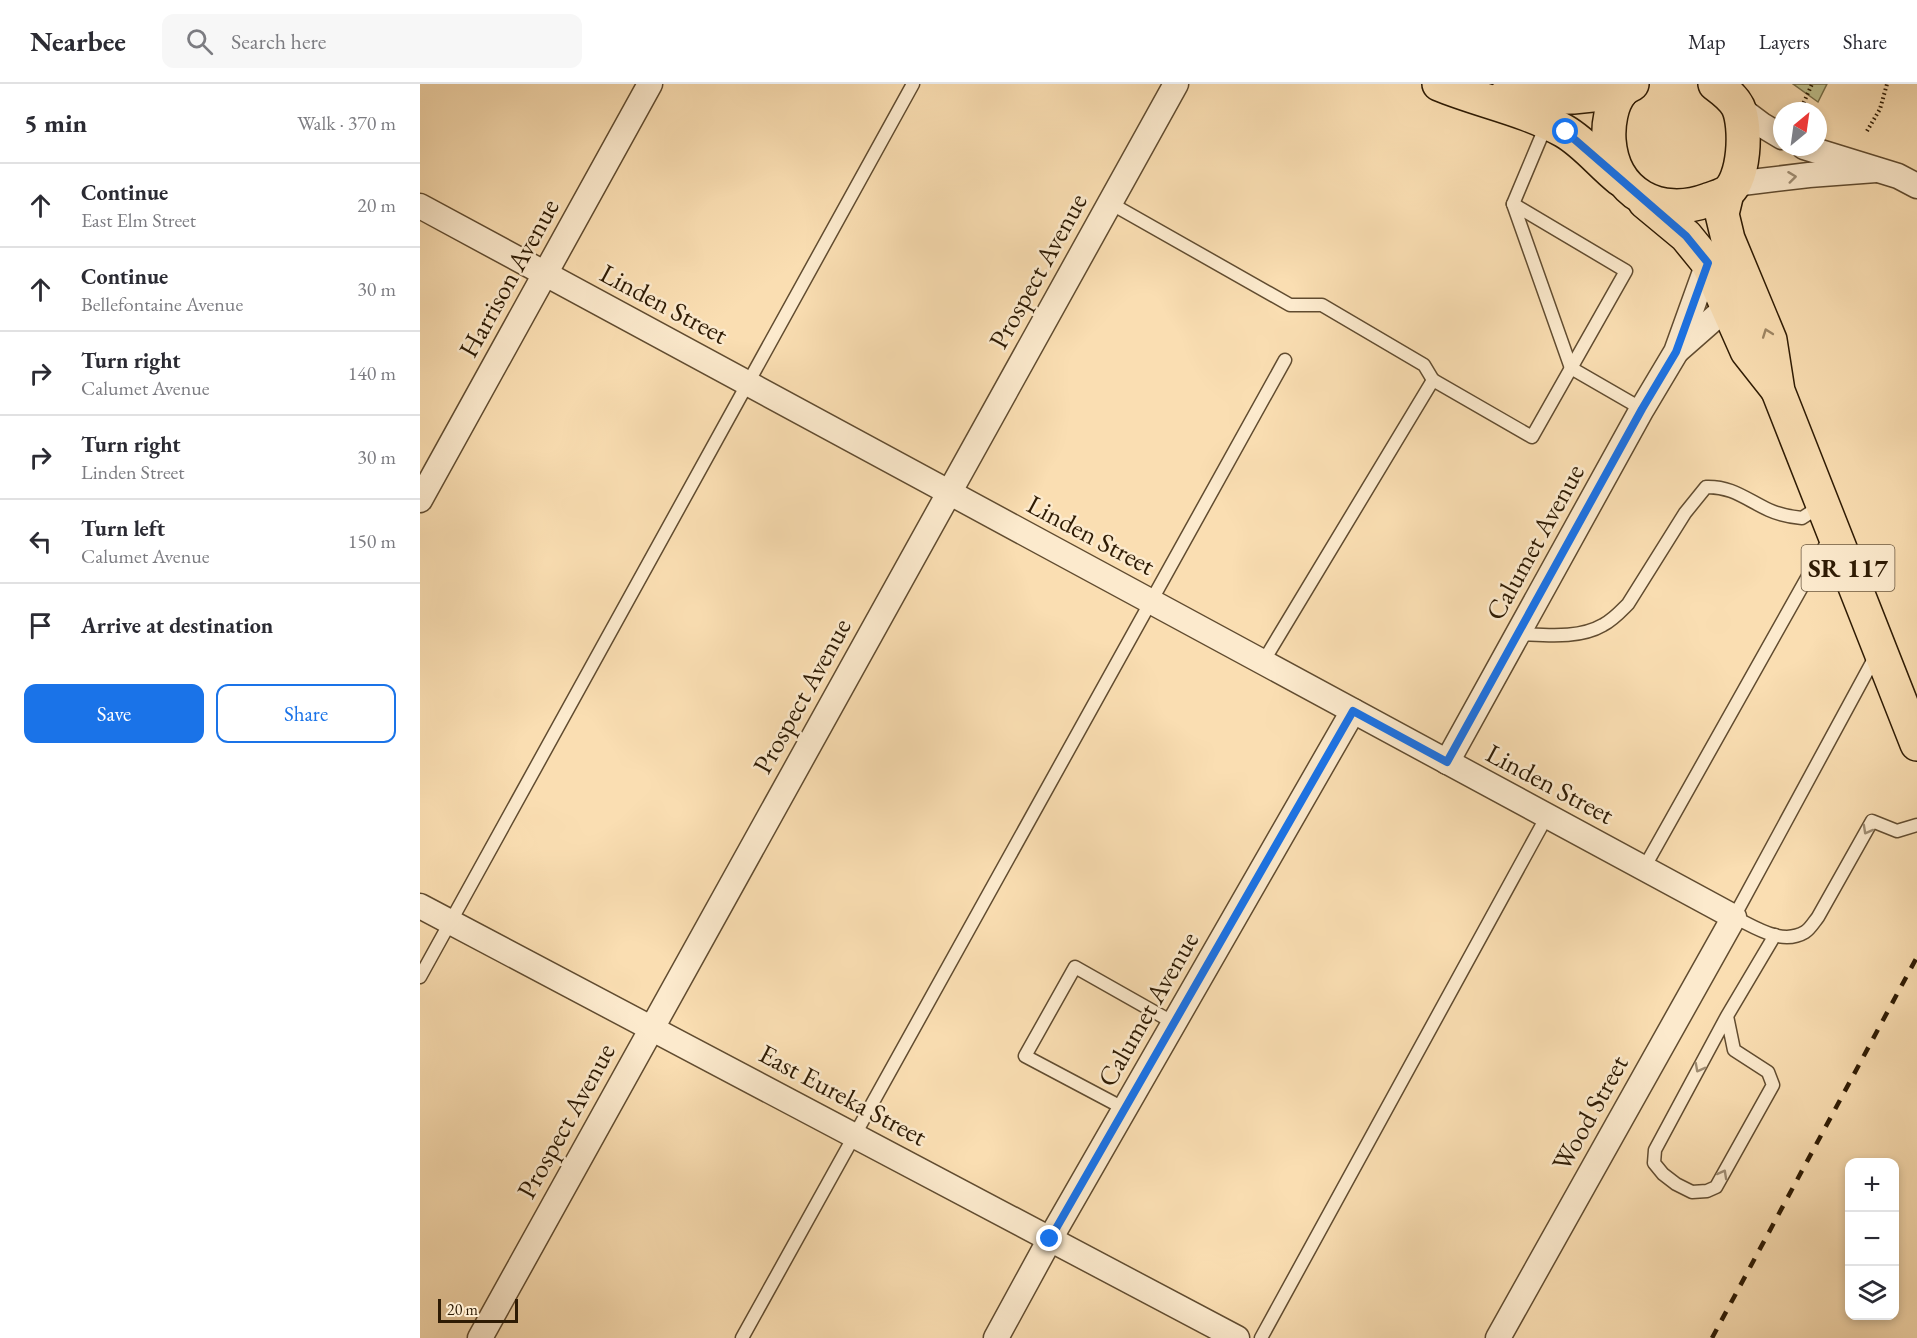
<!DOCTYPE html>
<html lang="en">
<head>
<meta charset="utf-8">
<style>
  :root { --surface:#fff; --page:#f7f7f7; --text:#2b2b33; --muted:#7c7c81; --line:#e1e1e2; --accent:#1a73e8 }
  body { margin:0; font-family:"EB Garamond",serif; background:var(--page); color:var(--text) }
  .controls { position:absolute; right:18px; bottom:18px; display:grid; overflow:hidden; border-radius:12px; box-shadow:0 3px 9px #0003 }
  .controls button { width:54px; height:54px; display:grid; place-items:center; padding:0; border:0; border-bottom:2px solid var(--line); background:var(--surface); color:var(--text); font:30px sans-serif }
  .compass { position:absolute; left:1353px; top:18px; width:54px; height:54px; border-radius:50%; background:var(--surface); box-shadow:0 3px 9px #0003; rotate:29deg }
  .scale { position:absolute; left:18px; bottom:15px; width:80px; box-sizing:border-box; padding-left:6px; border:3px solid #2e1b04; border-top:0; font-size:16px; line-height:21px; white-space:nowrap; color:#2e1b04; -webkit-text-stroke:4px #fceacd; paint-order:stroke }
  .stop { position:absolute; width:18px; height:18px; margin:-14px; border:4px solid #1a73e8; border-radius:50%; background:#fff }
  .stop.end { background:#1a73e8; border-color:#fff; box-shadow:0 2px 6px #0008 }
  .list { margin:0; padding:0; list-style:none }
  h2 { display:flex; justify-content:space-between; align-items:center; height:78px; margin:0; padding:0 24px; font-size:26px }
  h2 small { font-size:20px; font-weight:400; color:var(--muted) }
  .list li { display:grid; grid-template-columns:39px 1fr auto; gap:18px; align-items:center; box-sizing:border-box; height:84px; padding:0 24px; border-top:2px solid var(--line) }
  .list b { display:block; font-size:22px; white-space:nowrap }
  .list p { margin:0; font-size:20px; white-space:nowrap; color:var(--muted) }
  .list em { font-size:20px; font-style:normal; color:var(--muted) }
  .actions { display:flex; gap:12px; padding:18px 24px }
  .actions a { flex:1; padding:14px 0; border:2px solid var(--accent); border-radius:12px; text-align:center; font-size:21px; color:var(--accent) }
  .actions .main { background:var(--accent); color:#fff }
  .icon { flex:none; width:33px; height:33px; fill:none; stroke:currentColor; stroke-width:2; stroke-linecap:round; stroke-linejoin:round }
  .map { position:relative; flex:none; width:1497px; height:1254px; overflow:hidden }
  header { display:flex; align-items:center; gap:36px; box-sizing:border-box; height:84px; padding:0 30px; background:var(--surface); border-bottom:2px solid var(--line) }
  header strong { font-size:28px }
  nav { display:flex; gap:33px; margin-inline-start:auto; font-size:21px }
  .search { width:420px; height:54px; background:var(--page); display:flex; align-items:center; gap:15px; box-sizing:border-box; padding:0 21px; border-radius:12px; color:var(--muted); font-size:22px }
  main { display:flex }
  aside { flex:1; background:var(--surface) }
  .map>svg:first-child { display:block }
  .grass { fill:#bec18d; stroke:#766e48; stroke-width:1.5 }
  .lines { fill:none; stroke-linecap:round; stroke-linejoin:round }
  .lane-casing { stroke:#614c30; stroke-width:15 }
  .street-casing { stroke:#614c30; stroke-width:27 }
  .primary-casing { stroke:#2e1b04; stroke-width:36 }
  .path { stroke:#2e1b04; stroke-width:4; stroke-dasharray:1.5 3; stroke-linecap:butt }
  .lane { stroke:#fceacd; stroke-width:12 }
  .street { stroke:#fceacd; stroke-width:24 }
  .primary { stroke:#fadeb2; stroke-width:33 }
  .rail { stroke:#2e1b04; stroke-width:4.5; stroke-dasharray:10 10; stroke-linecap:butt }
  .oneway { stroke:#9f8d73 }
  .oneway2 { stroke:#9e8664 }
  .route { stroke:#1a73e8; stroke-width:8 }
  .labels { text-anchor:middle; stroke-width:5; stroke-linejoin:round; paint-order:stroke }
  .shield { fill:#fceacd; stroke:#6c5940; stroke-width:1.5 }
  .shield-label { font-size:26px; font-weight:bold; fill:#2e1b04 }
  .street-label { font-size:27px; fill:#2e1b04; stroke:#fceacd }
</style>
</head>
<body>
<header>
<strong>Nearbee</strong>
<div class="search"><svg class="icon" aria-label="search" viewBox="0 0 24 24"><circle cx="10" cy="10" r="6"/><path d="M15 15l6 6"/></svg>Search here</div>
<nav><a>Map</a><a>Layers</a><a>Share</a></nav>
</header>
<main>
<aside>
<h2>5 min<small>Walk · 370 m</small></h2>
<ul class="list">
<li><svg class="icon" aria-label="ahead" viewBox="0 0 24 24"><path d="M12 20V5M6 11l6-6 6 6"/></svg><div><b>Continue</b><p>East Elm Street</p></div><em>20 m</em></li>
<li><svg class="icon" aria-label="ahead" viewBox="0 0 24 24"><path d="M12 20V5M6 11l6-6 6 6"/></svg><div><b>Continue</b><p>Bellefontaine Avenue</p></div><em>30 m</em></li>
<li><svg class="icon" aria-label="right" viewBox="0 0 24 24"><path d="M7 20v-9h11M14 6l5 5-5 5"/></svg><div><b>Turn right</b><p>Calumet Avenue</p></div><em>140 m</em></li>
<li><svg class="icon" aria-label="right" viewBox="0 0 24 24"><path d="M7 20v-9h11M14 6l5 5-5 5"/></svg><div><b>Turn right</b><p>Linden Street</p></div><em>30 m</em></li>
<li><svg class="icon" aria-label="left" viewBox="0 0 24 24"><path d="M17 20v-9H6M10 6l-5 5 5 5"/></svg><div><b>Turn left</b><p>Calumet Avenue</p></div><em>150 m</em></li>
<li><svg class="icon" aria-label="arrive" viewBox="0 0 24 24"><path d="M6 21V4h12l-3 4 3 4H6"/></svg><div><b>Arrive at destination</b></div></li>
</ul>
<div class="actions"><a class="main">Save</a><a>Share</a></div>
</aside>
<div class="map">
<svg width="1497" height="1254" viewBox="0 0 1497 1254">
  <rect width="100%" height="100%" fill="#fadeb2"/>
  <filter id="stains"><feTurbulence type="fractalNoise" baseFrequency=".00333" numOctaves="4"/><feColorMatrix values="0 0 0 0 .2 0 0 0 0 .09 0 0 0 0 .02 0 0 0 .5 -.17"/></filter>
  <radialGradient id="worn" r=".72"><stop offset=".6" stop-color="#630" stop-opacity="0"/><stop offset="1" stop-color="#630" stop-opacity=".3"/></radialGradient>
  <!-- grass -->
  <polygon class="grass" points="1373,0 1407,0 1398,18"/>
  <g class="lines">
    <defs>
      <g id="lane">
        <polyline points="1127,39 1093,120 1151,284 1222,325"/>
        <polyline points="690,119 870,221 902,221 1004,281 1013,296"/>
        <path d="M1099,550c27,1 60,5 84,-9 10,-5 18,-14 25,-21l57,-91 21,-26c26,-1 41,13 63,23 11,5 22,7 33,8l20,-13"/>
        <path d="M1456,571l-142,262c21,10 48,29 71,15 5,-3 9,-10 13,-15l54,-96 25,10 20,-6"/>
        <polyline points="843,578 1013,296 1112,353 1206,187 1093,120"/>
        <polyline points="1224,784 1410,453"/>
        <polyline points="0,893 493,0"/>
        <polyline points="1307,932 1314,966 1348,988 1353,1001 1296,1103 1287,1107 1272,1108 1256,1100 1243,1090 1234,1079 1235,1066 1307,932 1355,851"/>
        <polyline points="705,1025 605,972 655,883 754,939"/>
        <polyline points="322,1254 865,276"/>
        <polyline points="841,1254 1127,732"/>
      </g>
      <g id="street">
        <polyline points="1318,23 1342,41 1362,53"/>
        <polyline points="1384,63 1478,92 1497,102"/>
        <polyline points="1314,100 1389,91 1456,86"/>
        <polyline points="0,122 1314,833 1078,1254"/>
        <polyline points="1258,266 1307,223"/>
        <polyline points="0,416 230,0"/>
        <polyline points="1027,678 1222,325 1256,268 1288,179"/>
        <polyline points="0,822 817,1254"/>
        <polyline points="60,1254 756,0"/>
        <polyline points="576,1254 630,1155 933,627"/>
      </g>
      <g id="primary">
        <path d="M1019,0c41,17 86,25 125,47 21,12 37,33 56,48"/>
        <path d="M1212,0c-3,2 -9,5 -11,8 -10,12 -13,33 -12,48 4,54 51,78 99,60 6,-2 13,-4 18,-7 19,-12 21,-67 12,-86 -5,-10 -15,-17 -23,-23"/>
        <polyline points="1083,14 1153,13 1201,8"/>
        <polyline points="1307,109 1302,130 1308,155 1350,256 1358,307 1497,660"/>
        <polyline points="1225,118 1266,152 1288,179 1327,267 1357,305"/>
      </g>
    </defs>
    <!-- lane casing -->
    <use href="#lane" class="lane-casing"/>
    <!-- street casing -->
    <use href="#street" class="street-casing"/>
    <!-- primary casing -->
    <use href="#primary" class="primary-casing"/>
    <!-- path -->
    <g class="path">
      <polyline points="1380,27 1392,0"/>
      <polyline points="1447,47 1460,25 1467,0"/>
    </g>
    <!-- lane -->
    <use href="#lane" class="lane"/>
    <!-- street -->
    <use href="#street" class="street"/>
    <!-- primary -->
    <use href="#primary" class="primary"/>
    <!-- rail -->
    <polyline class="rail" points="1292,1254 1497,873"/>
  </g>
  <!-- one-way arrows -->
  <defs><path id="oneway-chevron" d="M-2-3.5L2.5 0L-2 3.5" fill="none" stroke-width="1.6" stroke-linecap="round" stroke-linejoin="round" transform="scale(1.5)"/></defs>
  <g class="oneway">
    <use href="#oneway-chevron" transform="translate(1372 93) rotate(-7)"/>
    <use href="#oneway-chevron" transform="translate(1447 746) rotate(119)"/>
    <use href="#oneway-chevron" transform="translate(1279 984) rotate(118)"/>
    <use href="#oneway-chevron" transform="translate(1303 1090) rotate(-61)"/>
  </g>
  <use class="oneway2" href="#oneway-chevron" transform="translate(1347 249) rotate(-110)"/>
  <g class="lines">
    <!-- route -->
    <polyline class="route" points="630,1155 933,627 1027,678 1222,325 1256,268 1288,179 1266,152 1146,48"/>
  </g>
  <g class="labels">
    <!-- shield labels -->
    <rect class="shield" x="1381.5" y="461" width="93" height="46" rx="4.5"/>
    <g class="shield-label">
      <text x="1428" y="493">SR 117</text>
    </g>
    <!-- street labels -->
    <g class="street-label">
      <text transform="translate(618 187) rotate(-61)" y="9">Prospect Avenue</text>
      <text transform="translate(89 194) rotate(-61)" y="9">Harrison Avenue</text>
      <text transform="translate(244 220) rotate(28)" y="9">Linden Street</text>
      <text transform="translate(671 451) rotate(28)" y="9">Linden Street</text>
      <text transform="translate(1115 458) rotate(-61)" y="9">Calumet Avenue</text>
      <text transform="translate(382 612) rotate(-61)" y="9">Prospect Avenue</text>
      <text transform="translate(1130 700) rotate(28)" y="9">Linden Street</text>
      <text transform="translate(728 925) rotate(-60)" y="9">Calumet Avenue</text>
      <text transform="translate(423 1011) rotate(28)" y="9">East Eureka Street</text>
      <text transform="translate(1170 1029) rotate(-61)" y="9">Wood Street</text>
      <text transform="translate(146 1037) rotate(-61)" y="9">Prospect Avenue</text>
    </g>
  </g>
  <rect width="100%" height="100%" filter="url(#stains)"/>
  <rect width="100%" height="100%" fill="url(#worn)"/>
</svg>
<div class="controls">
<button>+</button>
<button>−</button>
<button><svg class="icon" aria-label="layers" viewBox="0 0 24 24"><path d="M12 4l9 5-9 5-9-5zM3 14l9 5 9-5"/></svg></button>
</div>
<svg class="compass" viewBox="-18 -18 36 36"><path d="M0-13l5 13h-10z" fill="#e53935"/><path d="M0 13l5-13h-10z" fill="#7c7c81"/></svg>
<div class="scale">20 m</div>
<div class="stop" style="left:1146px;top:48px"></div>
<div class="stop end" style="left:630px;top:1155px"></div>
</div>
</main>
</body>
</html>
